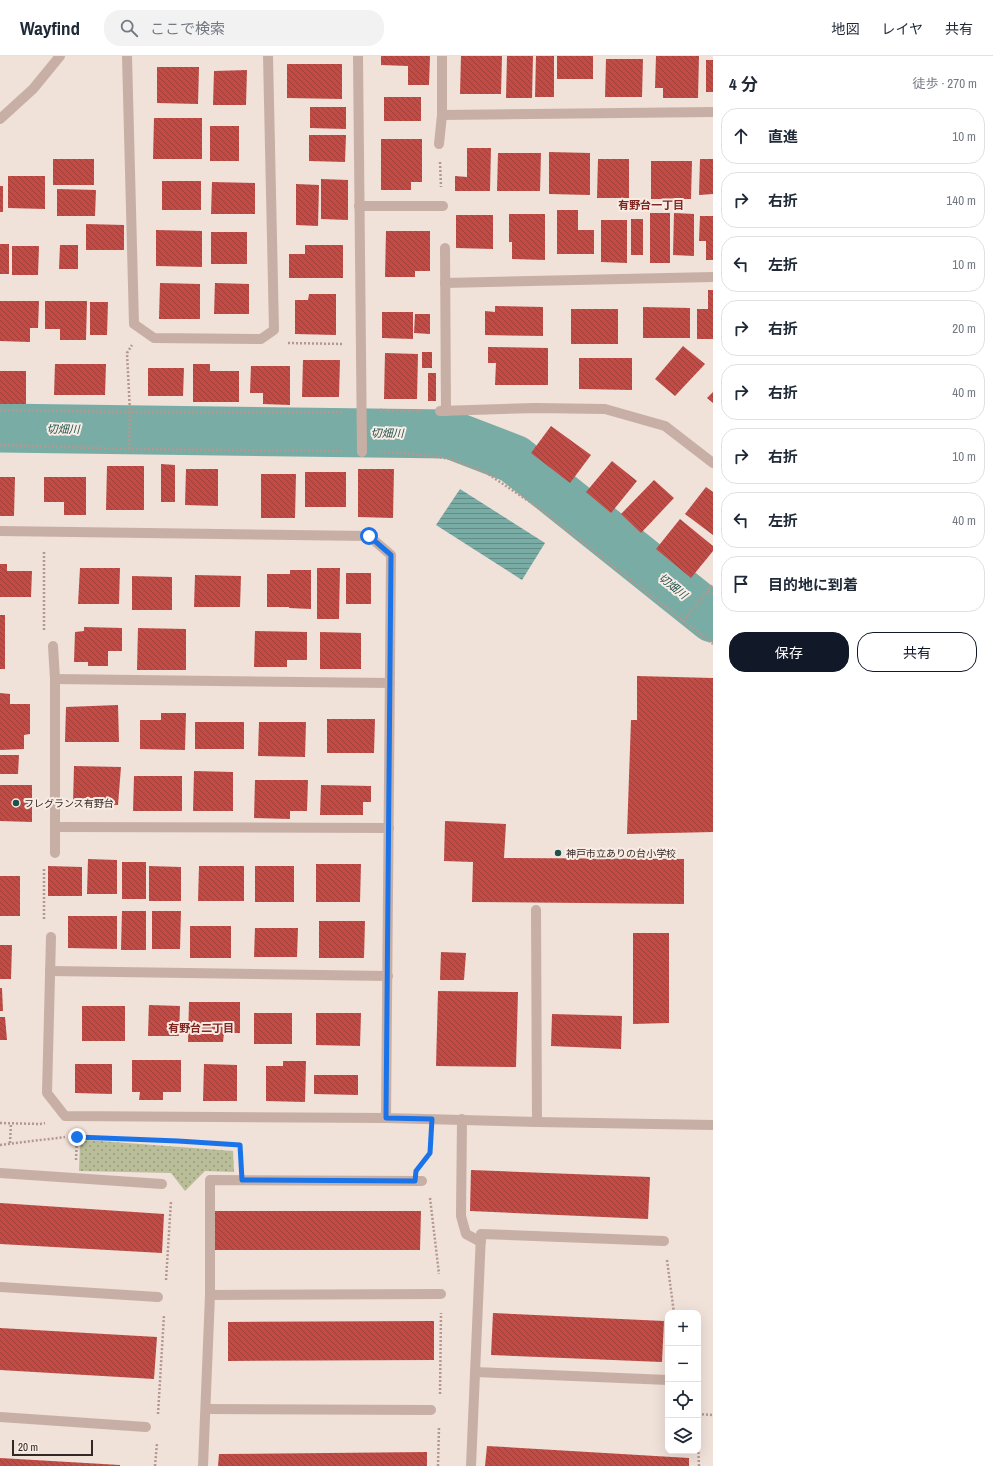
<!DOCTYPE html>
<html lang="ja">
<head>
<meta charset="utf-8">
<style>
  :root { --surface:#fff; --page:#f2f2f3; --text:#1f2937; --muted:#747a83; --line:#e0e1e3; --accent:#111827 }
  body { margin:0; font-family:"Archivo Narrow","Noto Sans JP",sans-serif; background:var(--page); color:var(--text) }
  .controls { position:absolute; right:12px; bottom:12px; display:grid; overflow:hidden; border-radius:8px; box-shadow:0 4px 16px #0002 }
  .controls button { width:36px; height:36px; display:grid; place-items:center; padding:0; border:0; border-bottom:1px solid var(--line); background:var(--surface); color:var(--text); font:20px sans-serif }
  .scale { position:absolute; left:12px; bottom:10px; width:81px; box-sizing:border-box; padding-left:4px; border:2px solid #342826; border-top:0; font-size:11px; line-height:14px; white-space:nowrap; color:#342826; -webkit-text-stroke:3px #f8ece5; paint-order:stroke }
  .stop { position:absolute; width:12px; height:12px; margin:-9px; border:3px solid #1a73e8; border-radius:50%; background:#fff }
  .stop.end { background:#1a73e8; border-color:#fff; box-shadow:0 1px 4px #0008 }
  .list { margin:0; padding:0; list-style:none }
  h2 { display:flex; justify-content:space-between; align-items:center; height:52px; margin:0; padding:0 16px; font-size:17px }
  h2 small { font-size:13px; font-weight:400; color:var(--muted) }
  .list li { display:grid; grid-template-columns:26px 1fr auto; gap:12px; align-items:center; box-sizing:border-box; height:56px; margin:0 8px 8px; padding:0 8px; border:1px solid var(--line); border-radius:16px }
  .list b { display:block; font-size:15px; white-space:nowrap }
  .list em { font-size:13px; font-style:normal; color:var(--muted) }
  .actions { display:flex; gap:8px; padding:12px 16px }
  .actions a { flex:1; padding:9px 0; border:1px solid var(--accent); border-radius:16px; text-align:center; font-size:14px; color:var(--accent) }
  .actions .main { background:var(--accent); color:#fff }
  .icon { flex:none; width:22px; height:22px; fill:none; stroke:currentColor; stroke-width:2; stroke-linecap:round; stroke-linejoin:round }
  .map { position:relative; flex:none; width:713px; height:1410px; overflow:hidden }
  header { display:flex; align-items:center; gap:24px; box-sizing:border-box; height:56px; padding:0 20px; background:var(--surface); border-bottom:1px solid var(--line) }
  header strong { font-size:19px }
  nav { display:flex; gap:22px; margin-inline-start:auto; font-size:14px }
  .search { width:280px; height:36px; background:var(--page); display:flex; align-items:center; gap:10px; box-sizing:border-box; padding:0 14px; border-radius:16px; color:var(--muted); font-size:15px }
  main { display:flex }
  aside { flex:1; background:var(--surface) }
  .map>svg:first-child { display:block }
  .park { fill:url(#park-dots) }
  .water { fill:url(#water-rules) }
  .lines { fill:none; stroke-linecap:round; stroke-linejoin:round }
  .river { stroke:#79aca5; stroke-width:49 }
  .building { fill:url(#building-back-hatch) }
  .path { stroke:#b39890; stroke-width:2.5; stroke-dasharray:2 2; stroke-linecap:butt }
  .service { stroke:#c8afa5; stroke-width:10 }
  .minor { stroke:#c8afa5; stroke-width:10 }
  .tertiary { stroke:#c8afa5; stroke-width:10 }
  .route { stroke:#1a73e8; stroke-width:5 }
  .poi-dot { fill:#1d534d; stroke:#f8ece5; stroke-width:1.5 }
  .labels { text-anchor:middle; stroke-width:4; stroke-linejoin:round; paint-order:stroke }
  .poi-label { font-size:10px; fill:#342826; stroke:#f8ece5; text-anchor:start }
  .neighbourhood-label { font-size:11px; font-weight:bold; fill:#802722; stroke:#f8ece5 }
  .water-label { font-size:11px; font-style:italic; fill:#1d534d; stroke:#f8ece5 }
</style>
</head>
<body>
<header>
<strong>Wayfind</strong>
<div class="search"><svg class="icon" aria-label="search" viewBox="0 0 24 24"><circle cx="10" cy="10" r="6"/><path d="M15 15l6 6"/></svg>ここで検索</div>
<nav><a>地図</a><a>レイヤ</a><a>共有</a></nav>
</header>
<main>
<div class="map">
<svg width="713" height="1410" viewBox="0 0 713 1410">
  <defs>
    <pattern id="park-dots" width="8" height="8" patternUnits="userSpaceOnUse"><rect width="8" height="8" fill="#b9be99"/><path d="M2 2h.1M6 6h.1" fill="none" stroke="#979a7d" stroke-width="1.8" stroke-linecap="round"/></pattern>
    <pattern id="water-rules" width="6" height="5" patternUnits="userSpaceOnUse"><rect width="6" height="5" fill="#79aca5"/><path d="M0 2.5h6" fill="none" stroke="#648c86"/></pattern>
    <pattern id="building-back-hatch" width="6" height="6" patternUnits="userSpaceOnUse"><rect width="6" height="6" fill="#c24c45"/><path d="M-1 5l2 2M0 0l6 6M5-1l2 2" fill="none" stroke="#9e3f39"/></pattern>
  </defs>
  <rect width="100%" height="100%" fill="#f0e1d9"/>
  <!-- park -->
  <polygon class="park" points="87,1084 233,1095 234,1116 205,1115 185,1135 171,1117 79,1115 80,1087"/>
  <!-- water -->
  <polygon class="water" points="460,433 545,487 522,524 436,469"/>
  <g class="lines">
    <!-- river -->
    <polyline class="river" points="0,372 449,378 514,403 713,562"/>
  </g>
  <!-- building -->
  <g class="building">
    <polygon points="381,0 430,0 429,29 408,29 408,10 381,9"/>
    <polygon points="461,0 502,0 501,38 460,38"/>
    <polygon points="507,0 533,0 532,42 506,42"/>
    <polygon points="536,0 554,0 554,41 535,41"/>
    <rect x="557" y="0" width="36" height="23"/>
    <polygon points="656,0 699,0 698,42 663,42 663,32 655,32"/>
    <polygon points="606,3 643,3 642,41 605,41"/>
    <rect x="706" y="4" width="7" height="32"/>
    <polygon points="287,8 342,8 342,43 287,42"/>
    <polygon points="157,11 199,11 198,48 157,47"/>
    <polygon points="247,14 246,49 213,49 214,15"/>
    <rect x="384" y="41" width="37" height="24"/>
    <polygon points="310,51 346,51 346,73 310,72"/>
    <polygon points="154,62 202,62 202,103 153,103"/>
    <rect x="210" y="70" width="29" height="35"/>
    <polygon points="309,79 346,79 345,106 309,105"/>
    <polygon points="381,83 422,83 422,126 411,126 411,134 381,134"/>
    <polygon points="467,92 491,92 490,135 455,135 455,120 467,121"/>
    <polygon points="549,96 590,97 590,139 549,138"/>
    <polygon points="498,97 541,97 540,135 497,135"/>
    <rect x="53" y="103" width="41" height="26"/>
    <polygon points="598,103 629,103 629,142 597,142"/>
    <polygon points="700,103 713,103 713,138 699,139"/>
    <polygon points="651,105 692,105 691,143 651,143"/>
    <polygon points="8,120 45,120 45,153 8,152"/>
    <polygon points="321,123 348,124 348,164 321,163"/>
    <rect x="162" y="125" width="39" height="29"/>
    <polygon points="212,126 255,127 255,158 211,158"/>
    <polygon points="296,128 319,129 318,170 296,169"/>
    <rect x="0" y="130" width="3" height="26"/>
    <polygon points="57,133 96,134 95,160 57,160"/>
    <polygon points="557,154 578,154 578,174 594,174 594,198 557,198"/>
    <rect x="650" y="157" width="20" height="50"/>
    <polygon points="674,157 694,158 694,200 673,199"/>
    <polygon points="509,158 545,158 545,204 512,203 512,186 509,186"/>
    <polygon points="456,159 493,159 493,193 456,192"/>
    <polygon points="700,160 713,160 713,204 706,204 706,185 699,185"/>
    <rect x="631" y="163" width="12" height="36"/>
    <polygon points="601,164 627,164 627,207 601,206"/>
    <polygon points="86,168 124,169 124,194 86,194"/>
    <polygon points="156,174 202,175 202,211 156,210"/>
    <polygon points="386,175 430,175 430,215 415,215 415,221 385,221"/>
    <rect x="211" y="176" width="36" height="32"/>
    <rect x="0" y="188" width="9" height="30"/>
    <polygon points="60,189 78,189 78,213 59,213"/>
    <polygon points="305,189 343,189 343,222 289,222 289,198 305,198"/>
    <polygon points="12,190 39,190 38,219 12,219"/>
    <polygon points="160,227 200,228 200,263 159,263"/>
    <polygon points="215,227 249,228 249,258 214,258"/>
    <polygon points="708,234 713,234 713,283 697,283 697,253 708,253"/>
    <polygon points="309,238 336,238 336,279 295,278 295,244 308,244"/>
    <polygon points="0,245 39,245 38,272 30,272 30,286 0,285"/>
    <polygon points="45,245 87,245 86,284 60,284 60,273 45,273"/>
    <polygon points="90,246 108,246 107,279 90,279"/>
    <polygon points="495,250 543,251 543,280 485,279 485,255 495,256"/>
    <polygon points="643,251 690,252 690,282 643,282"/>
    <rect x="571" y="253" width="47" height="35"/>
    <polygon points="382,256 413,256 413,283 382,282"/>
    <polygon points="415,258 430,258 430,278 414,277"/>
    <polygon points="683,290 705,308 675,340 655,323"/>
    <polygon points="488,291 548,292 548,329 495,329 496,307 488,307"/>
    <rect x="422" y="296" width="10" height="16"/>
    <polygon points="385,297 418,298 417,343 384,343"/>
    <polygon points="579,302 632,302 632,334 579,333"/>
    <polygon points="303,304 340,304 339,341 302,341"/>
    <polygon points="55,308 106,308 105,339 54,339"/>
    <polygon points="193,308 210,308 210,315 239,315 239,346 193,346"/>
    <polygon points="251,310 290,310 290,349 263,348 263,337 250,337"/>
    <polygon points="148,312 184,312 183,340 148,340"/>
    <rect x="0" y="315" width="26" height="33"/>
    <rect x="428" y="317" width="8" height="28"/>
    <polygon points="713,336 713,347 707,342"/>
    <polygon points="551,370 591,399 570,427 531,397"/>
    <polygon points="612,405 637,425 611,457 586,436"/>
    <polygon points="161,408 175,409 175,446 161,446"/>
    <polygon points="107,410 144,410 144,454 106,454"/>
    <polygon points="186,413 218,413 218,450 185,449"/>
    <polygon points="358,413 394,413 393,462 358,461"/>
    <rect x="305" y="416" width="41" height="35"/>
    <polygon points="261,418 296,418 295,462 261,462"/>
    <polygon points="0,421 15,421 14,460 0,460"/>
    <polygon points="44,421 86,421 86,459 64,459 64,446 44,446"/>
    <polygon points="654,424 674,442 641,477 621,458"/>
    <polygon points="706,431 713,436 713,479 685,458"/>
    <polygon points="680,463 713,490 713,495 691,522 656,493"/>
    <polygon points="0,508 7,508 7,515 32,515 31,541 0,541"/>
    <polygon points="80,512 120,512 119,548 78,548"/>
    <polygon points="317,512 340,512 339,563 317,563"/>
    <polygon points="290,514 311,514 311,553 289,552 289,551 267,551 267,518 290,518"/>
    <rect x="346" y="517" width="25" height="31"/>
    <polygon points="195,519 241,520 240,551 194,551"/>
    <polygon points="132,520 172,521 172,554 132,554"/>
    <rect x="0" y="559" width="5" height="54"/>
    <polygon points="84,571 122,572 122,595 108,595 108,610 88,610 88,606 74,606 75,576 84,575"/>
    <polygon points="138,572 186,573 186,614 137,614"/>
    <polygon points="255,575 307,576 307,604 287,604 287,611 254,611"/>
    <polygon points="320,576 361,577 361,613 320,613"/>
    <polygon points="637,620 713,622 713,776 627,778 631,664 637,664"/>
    <polygon points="0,637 10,638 10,648 30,648 30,678 24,679 24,693 0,694"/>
    <polygon points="118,649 119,686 65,686 66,651"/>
    <polygon points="161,657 186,657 185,694 140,693 140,664 161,664"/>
    <polygon points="327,663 375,663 374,697 327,697"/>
    <rect x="195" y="666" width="49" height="27"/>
    <polygon points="259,666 306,666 305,701 258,700"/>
    <polygon points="0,699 19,699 18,718 0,718"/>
    <polygon points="74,710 121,711 118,749 73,748"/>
    <polygon points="194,715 233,716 233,755 193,755"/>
    <polygon points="134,720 182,720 182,755 133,755"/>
    <polygon points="255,724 308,724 307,755 290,755 290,763 254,762"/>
    <polygon points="0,729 32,729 32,766 0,765"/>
    <polygon points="321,729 371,730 371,746 363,746 363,759 320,759"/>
    <polygon points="445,765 506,768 504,802 684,803 684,848 472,846 473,806 444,805"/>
    <polygon points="88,803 117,804 117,838 87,838"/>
    <rect x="122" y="806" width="24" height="37"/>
    <polygon points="316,808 361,808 360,846 316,846"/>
    <polygon points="48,810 82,811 82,840 48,840"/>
    <polygon points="149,810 181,811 181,845 149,845"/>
    <polygon points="199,810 244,810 244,845 198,845"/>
    <rect x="255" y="810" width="39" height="36"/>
    <rect x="0" y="820" width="20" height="40"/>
    <polygon points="122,855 146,855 146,894 121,894"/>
    <polygon points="152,855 181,855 180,893 152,893"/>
    <polygon points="68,860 117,860 117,893 68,892"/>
    <polygon points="319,865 365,865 364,902 319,902"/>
    <rect x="190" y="870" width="41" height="32"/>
    <polygon points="255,872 298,872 297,901 254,901"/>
    <polygon points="633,877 669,877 669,967 633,968"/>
    <polygon points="0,889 12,889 11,923 0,923"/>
    <polygon points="441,896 466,897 464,924 440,924"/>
    <polygon points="0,932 2,932 3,955 0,955"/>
    <polygon points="438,935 518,936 516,1011 436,1010"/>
    <polygon points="189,946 240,946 240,977 224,977 223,986 188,986"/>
    <polygon points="149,949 180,950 179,980 148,980"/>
    <rect x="82" y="950" width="43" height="35"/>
    <rect x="254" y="957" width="38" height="31"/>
    <polygon points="316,957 361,957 360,990 316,989"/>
    <polygon points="552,958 622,960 621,993 551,990"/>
    <polygon points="0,961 5,961 7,984 0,984"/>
    <polygon points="132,1004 181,1004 181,1036 163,1036 163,1044 139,1044 140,1036 132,1036"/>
    <polygon points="283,1005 306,1005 305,1046 266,1045 266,1010 283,1010"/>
    <polygon points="75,1008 112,1008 112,1038 75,1037"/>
    <polygon points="204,1008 237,1009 237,1045 203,1045"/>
    <polygon points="314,1019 358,1019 358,1039 314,1038"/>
    <polygon points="471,1114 650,1121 648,1163 470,1155"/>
    <polygon points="0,1147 164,1158 162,1197 0,1188"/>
    <polygon points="214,1155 421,1155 420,1194 214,1194"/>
    <polygon points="493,1257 664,1265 662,1306 491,1299"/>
    <polygon points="434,1265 434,1304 228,1305 228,1266"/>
    <polygon points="0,1272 157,1281 154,1323 0,1314"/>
    <polygon points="487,1390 689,1402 689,1410 485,1410"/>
    <polygon points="427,1396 427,1410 218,1410 219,1398"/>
    <polygon points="0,1402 120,1409 120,1410 0,1410"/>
  </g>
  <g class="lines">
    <!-- path -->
    <g class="path">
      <polyline points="440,106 441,131"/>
      <polyline points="288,287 343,288"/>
      <polyline points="0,354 130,356 343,356"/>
      <polyline points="380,354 421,355"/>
      <polyline points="0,389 129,393 343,395"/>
      <polyline points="129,393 130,356 127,297 132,289"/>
      <polyline points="380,396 405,397 451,403 485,416 539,452 713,588"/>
      <polyline points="708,534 713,538"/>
      <polyline points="683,565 713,528"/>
      <polyline points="44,574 44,495"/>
      <polyline points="44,863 44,812"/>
      <polyline points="0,1067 40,1068 45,1067"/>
      <polyline points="84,1081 178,1085 240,1089 241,1105"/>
      <polyline points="10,1087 11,1067"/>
      <polyline points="0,1089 65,1081"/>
      <polyline points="76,1104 77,1081"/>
      <polyline points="423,1107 429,1097 430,1082"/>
      <polyline points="430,1142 439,1218"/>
      <polyline points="667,1204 674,1257"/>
      <polyline points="166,1224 171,1145"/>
      <polyline points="440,1338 441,1257"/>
      <polyline points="158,1358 164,1259"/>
      <polyline points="698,1358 713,1359"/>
      <polyline points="698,1388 699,1410"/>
      <polyline points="155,1410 157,1387"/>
      <polyline points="438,1410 439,1371"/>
    </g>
    <!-- service -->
    <polyline class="service" points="536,854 537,1066"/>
    <!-- minor -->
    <g class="minor">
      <polyline points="127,0 134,268 154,282 261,283 274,274 268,0"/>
      <polyline points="358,0 362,396"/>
      <polyline points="442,59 713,56"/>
      <polyline points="439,88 442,59 442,0"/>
      <polyline points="359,150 443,150"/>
      <polyline points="445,192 446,355"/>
      <polyline points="445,227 713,221"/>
      <polyline points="440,355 535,352 605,353 665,370 713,407"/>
      <polyline points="0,475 369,480 391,499 386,1062"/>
      <polyline points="53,590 55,623 55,797"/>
      <polyline points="55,623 390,627"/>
      <polyline points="55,771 389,772"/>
      <polyline points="51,881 47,1037 65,1060 386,1062 537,1066 713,1069"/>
      <polyline points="50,915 388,920"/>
      <polyline points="462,1063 461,1160 466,1178 481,1186"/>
      <polyline points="0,1117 162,1128"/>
      <polyline points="0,1231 158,1241"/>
      <polyline points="210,1239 441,1238"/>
      <polyline points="475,1316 668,1324"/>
      <polyline points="206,1353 431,1354"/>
      <polyline points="0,1361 146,1371"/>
      <polyline points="203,1410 210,1239 210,1124 422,1125"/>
      <polyline points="471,1410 481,1178 664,1185"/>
    </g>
    <!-- tertiary -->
    <polyline class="tertiary" points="0,63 33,33 60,0"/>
  </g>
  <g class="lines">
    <!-- route -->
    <polyline class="route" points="77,1081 178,1085 240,1089 242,1124 415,1125 416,1115 430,1097 432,1063 386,1062 391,499 369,480"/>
  </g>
  <!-- markers -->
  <g class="poi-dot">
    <circle cx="16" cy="747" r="4"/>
    <circle cx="558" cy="797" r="4"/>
  </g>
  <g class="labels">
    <!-- poi labels -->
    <g class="poi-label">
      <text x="24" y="751">フレグランス有野台</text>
      <text x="566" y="801">神戸市立ありの台小学校</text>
    </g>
    <!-- neighbourhood labels -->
    <g class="neighbourhood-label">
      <text x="651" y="153">有野台一丁目</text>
      <text x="201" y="976">有野台二丁目</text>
    </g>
    <!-- water labels -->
    <g class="water-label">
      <text transform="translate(63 373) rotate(1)" y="4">切畑川</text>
      <text transform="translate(387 377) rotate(1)" y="4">切畑川</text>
      <text transform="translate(673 530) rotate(39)" y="4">切畑川</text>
    </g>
  </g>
</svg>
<div class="controls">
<button>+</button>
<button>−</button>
<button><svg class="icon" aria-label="locate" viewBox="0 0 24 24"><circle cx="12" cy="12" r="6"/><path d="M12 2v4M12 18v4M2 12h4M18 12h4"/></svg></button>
<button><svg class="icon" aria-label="layers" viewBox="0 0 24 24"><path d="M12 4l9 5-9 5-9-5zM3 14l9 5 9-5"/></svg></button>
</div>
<div class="scale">20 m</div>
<div class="stop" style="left:369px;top:480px"></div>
<div class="stop end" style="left:77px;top:1081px"></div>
</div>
<aside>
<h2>4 分<small>徒歩 · 270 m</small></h2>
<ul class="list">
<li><svg class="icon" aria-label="ahead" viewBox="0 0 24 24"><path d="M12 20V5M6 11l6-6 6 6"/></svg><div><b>直進</b></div><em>10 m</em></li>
<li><svg class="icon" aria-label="right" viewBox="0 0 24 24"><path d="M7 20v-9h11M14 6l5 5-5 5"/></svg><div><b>右折</b></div><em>140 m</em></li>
<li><svg class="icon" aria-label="left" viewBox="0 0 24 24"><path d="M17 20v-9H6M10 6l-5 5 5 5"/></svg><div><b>左折</b></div><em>10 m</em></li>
<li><svg class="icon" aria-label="right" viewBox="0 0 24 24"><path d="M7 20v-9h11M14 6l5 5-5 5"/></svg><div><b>右折</b></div><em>20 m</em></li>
<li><svg class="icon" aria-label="right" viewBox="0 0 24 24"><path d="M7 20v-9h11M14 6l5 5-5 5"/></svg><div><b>右折</b></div><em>40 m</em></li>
<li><svg class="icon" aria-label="right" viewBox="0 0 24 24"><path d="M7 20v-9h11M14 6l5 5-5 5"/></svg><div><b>右折</b></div><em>10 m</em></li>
<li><svg class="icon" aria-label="left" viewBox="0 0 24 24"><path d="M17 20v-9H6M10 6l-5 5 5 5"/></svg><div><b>左折</b></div><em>40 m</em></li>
<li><svg class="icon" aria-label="arrive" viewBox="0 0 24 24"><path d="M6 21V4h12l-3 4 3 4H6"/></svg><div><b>目的地に到着</b></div></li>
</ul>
<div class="actions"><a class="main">保存</a><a>共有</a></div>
</aside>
</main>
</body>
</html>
